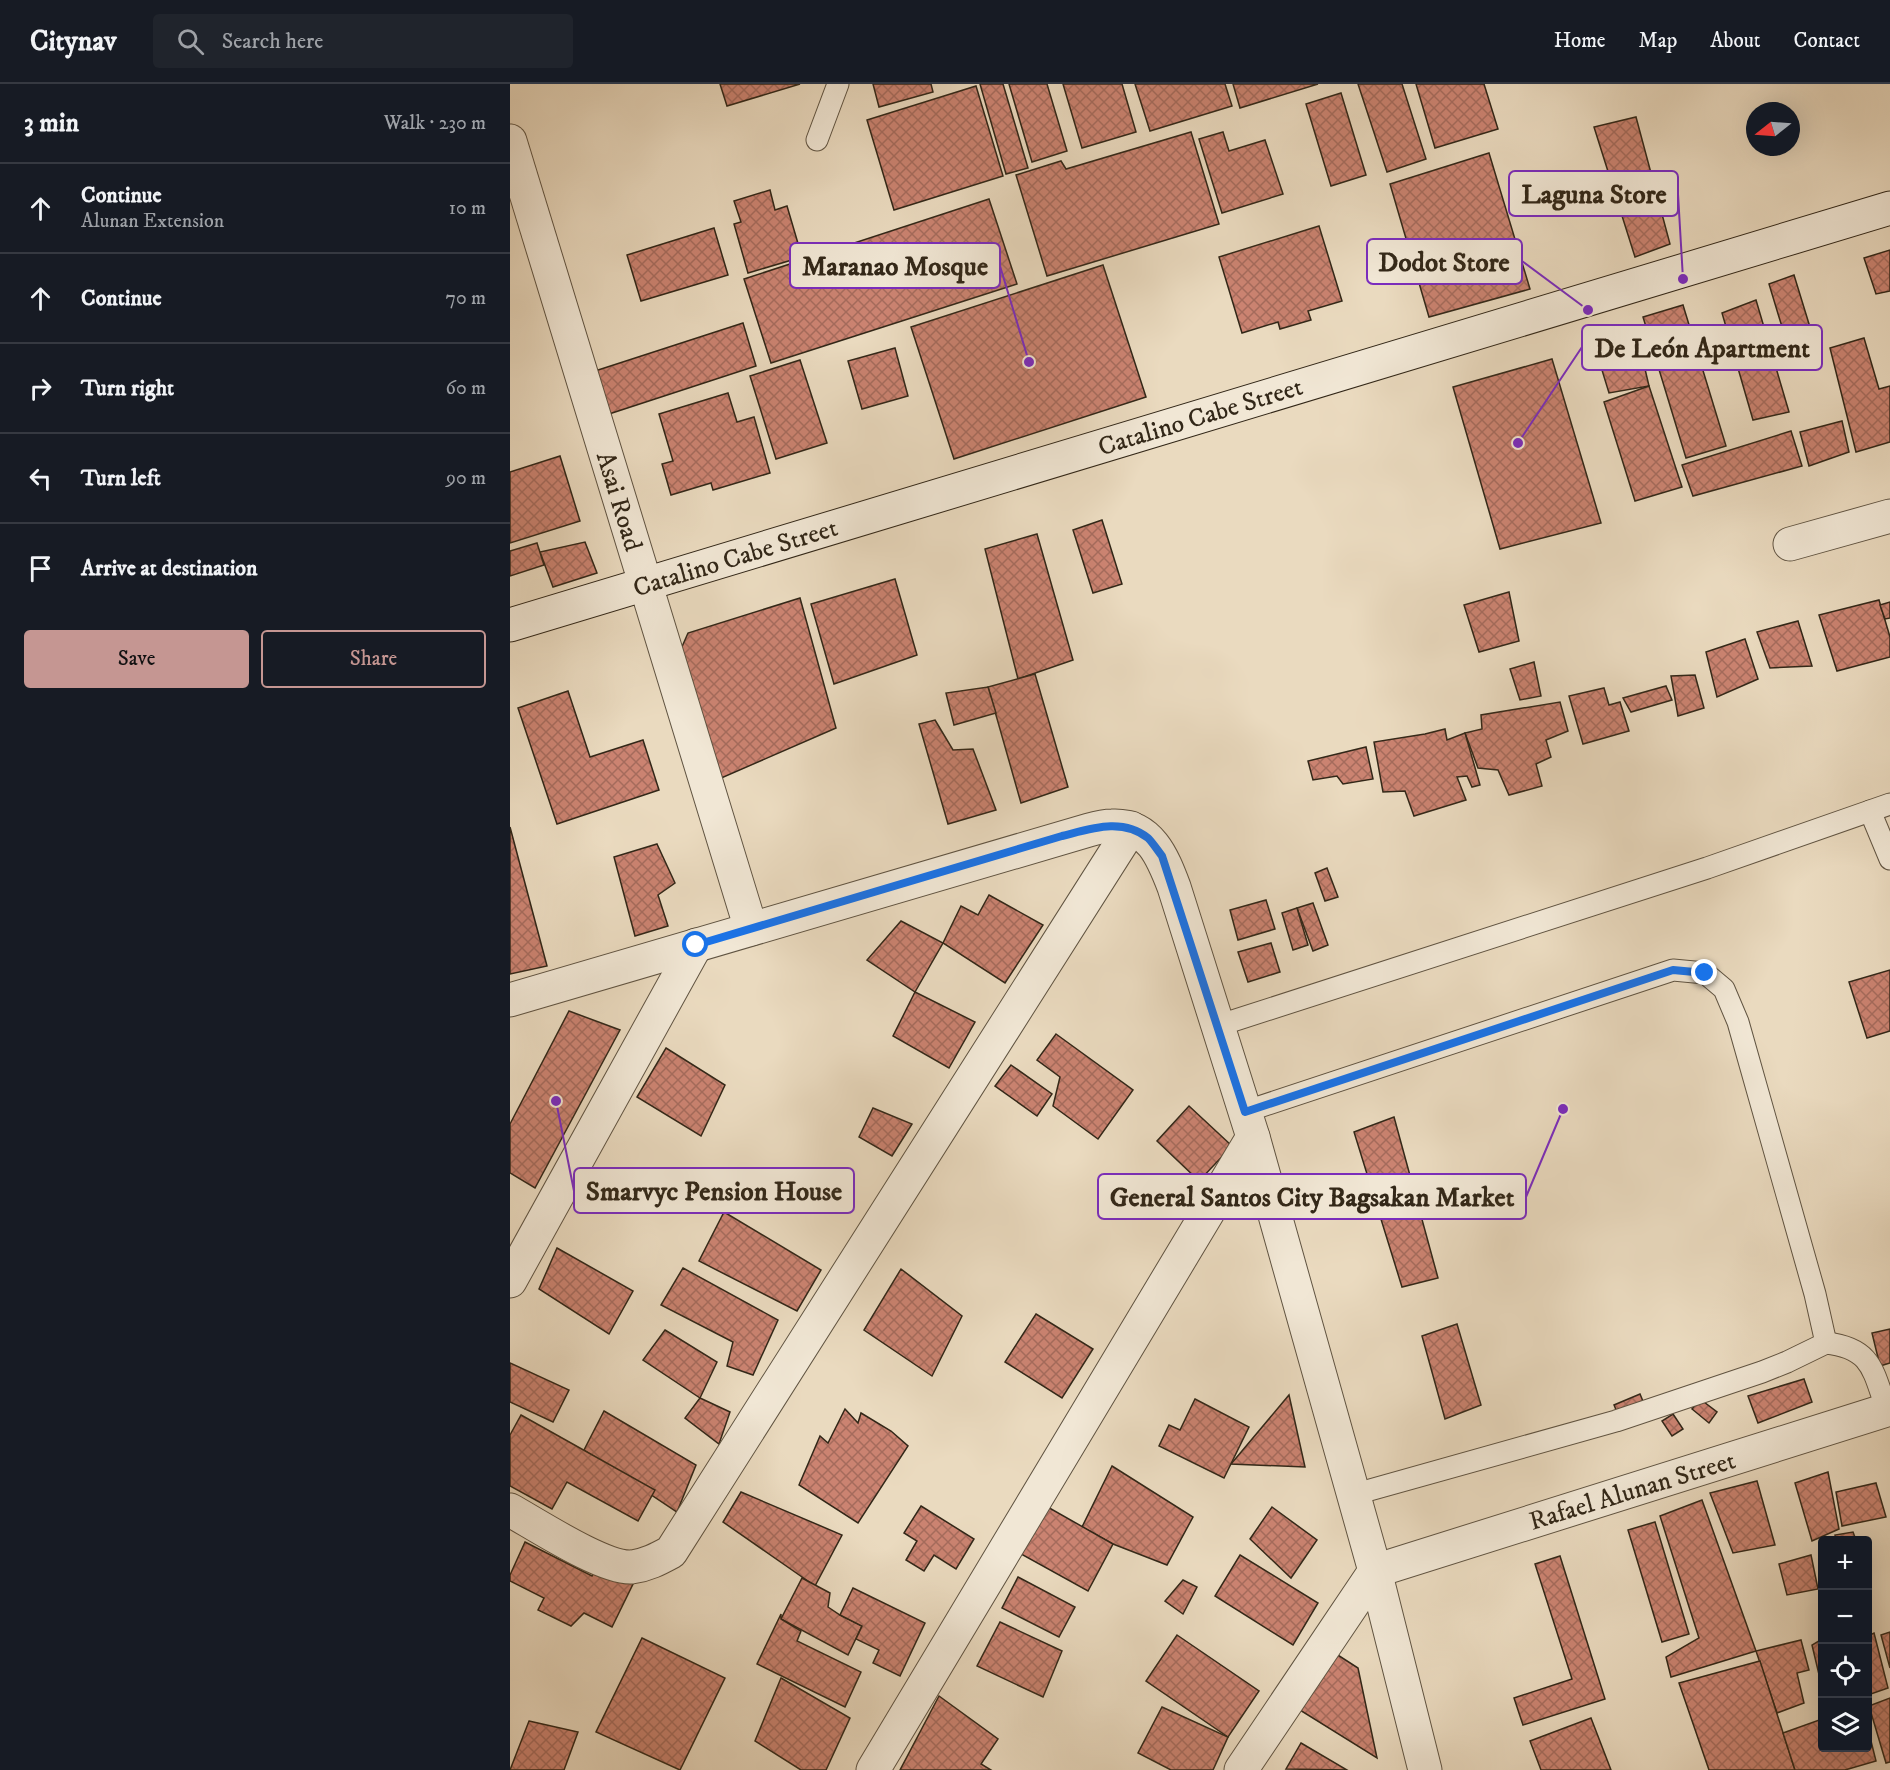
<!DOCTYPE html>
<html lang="en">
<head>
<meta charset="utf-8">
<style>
  :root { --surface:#171b24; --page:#20242c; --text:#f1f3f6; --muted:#9ea1a6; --line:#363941; --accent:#c59692 }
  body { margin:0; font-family:"IM FELL DW Pica",serif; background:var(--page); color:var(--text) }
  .controls { position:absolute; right:18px; bottom:18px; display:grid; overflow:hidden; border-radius:6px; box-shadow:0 6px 24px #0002 }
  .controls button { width:54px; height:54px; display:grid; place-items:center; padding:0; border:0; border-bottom:2px solid var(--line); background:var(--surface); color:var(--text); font:30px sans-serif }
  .compass { position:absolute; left:1236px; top:18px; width:54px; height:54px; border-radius:50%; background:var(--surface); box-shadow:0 6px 24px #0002; rotate:253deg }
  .stop { position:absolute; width:18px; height:18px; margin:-14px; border:4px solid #1a73e8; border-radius:50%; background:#fff }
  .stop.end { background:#1a73e8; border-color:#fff; box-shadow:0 2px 6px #0008 }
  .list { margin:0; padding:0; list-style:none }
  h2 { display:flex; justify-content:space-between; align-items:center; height:78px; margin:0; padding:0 24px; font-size:26px }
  h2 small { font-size:20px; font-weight:400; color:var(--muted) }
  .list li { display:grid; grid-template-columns:39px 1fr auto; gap:18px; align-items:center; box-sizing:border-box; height:90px; padding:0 24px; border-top:2px solid var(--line) }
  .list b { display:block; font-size:22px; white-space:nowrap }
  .list p { margin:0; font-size:20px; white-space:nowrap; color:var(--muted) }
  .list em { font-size:20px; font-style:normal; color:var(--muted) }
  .actions { display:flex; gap:12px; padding:18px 24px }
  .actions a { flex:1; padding:14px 0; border:2px solid var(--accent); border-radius:6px; text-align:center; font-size:21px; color:var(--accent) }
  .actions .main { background:var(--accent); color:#111 }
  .icon { flex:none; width:33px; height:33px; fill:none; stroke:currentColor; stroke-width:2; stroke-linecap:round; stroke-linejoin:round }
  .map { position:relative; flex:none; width:1380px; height:1686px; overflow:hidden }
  header { display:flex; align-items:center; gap:36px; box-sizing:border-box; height:84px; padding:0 30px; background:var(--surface); border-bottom:2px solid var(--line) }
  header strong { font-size:28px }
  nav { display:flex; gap:33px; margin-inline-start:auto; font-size:21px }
  .search { width:420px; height:54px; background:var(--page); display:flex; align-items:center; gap:15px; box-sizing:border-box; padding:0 21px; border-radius:6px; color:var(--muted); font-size:22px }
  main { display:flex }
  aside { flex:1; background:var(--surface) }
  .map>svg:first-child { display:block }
  .building { fill:url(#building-cross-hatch); stroke:#322718; stroke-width:1.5 }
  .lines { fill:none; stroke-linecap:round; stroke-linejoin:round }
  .lane-casing { stroke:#605442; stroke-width:23 }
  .street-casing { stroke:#605442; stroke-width:35 }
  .secondary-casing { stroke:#322718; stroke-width:35 }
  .lane { stroke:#f1e7d5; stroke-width:21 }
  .street { stroke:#f1e7d5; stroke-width:33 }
  .secondary { stroke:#f1e7d5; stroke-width:33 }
  .route { stroke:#1a73e8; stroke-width:8 }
  .labels { text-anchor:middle; stroke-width:4.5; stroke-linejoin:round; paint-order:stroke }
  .street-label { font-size:26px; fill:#322718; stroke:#f1e7d5 }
  .leader { fill:none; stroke:#7b2cbf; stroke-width:2 }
  .callout-dot { fill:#7b2cbf; stroke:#f1e7d5; stroke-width:2 }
  .callout { fill:#f1e7d5; stroke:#7b2cbf; stroke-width:2 }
  .callout-label { font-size:27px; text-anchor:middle; font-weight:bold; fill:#322718 }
</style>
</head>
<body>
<header>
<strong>Citynav</strong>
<div class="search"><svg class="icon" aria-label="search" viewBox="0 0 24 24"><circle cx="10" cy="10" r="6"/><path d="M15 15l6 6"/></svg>Search here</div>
<nav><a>Home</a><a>Map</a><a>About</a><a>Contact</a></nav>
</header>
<main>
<aside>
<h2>3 min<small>Walk · 230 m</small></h2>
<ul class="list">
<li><svg class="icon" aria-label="ahead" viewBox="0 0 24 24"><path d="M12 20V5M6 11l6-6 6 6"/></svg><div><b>Continue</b><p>Alunan Extension</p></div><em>10 m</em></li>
<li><svg class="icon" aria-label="ahead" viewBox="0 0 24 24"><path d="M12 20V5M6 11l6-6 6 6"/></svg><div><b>Continue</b></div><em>70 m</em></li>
<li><svg class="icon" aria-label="right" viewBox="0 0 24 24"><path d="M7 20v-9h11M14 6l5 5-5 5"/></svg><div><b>Turn right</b></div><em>60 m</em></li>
<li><svg class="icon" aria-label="left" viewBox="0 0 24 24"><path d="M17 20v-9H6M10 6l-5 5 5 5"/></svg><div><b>Turn left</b></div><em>90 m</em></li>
<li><svg class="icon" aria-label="arrive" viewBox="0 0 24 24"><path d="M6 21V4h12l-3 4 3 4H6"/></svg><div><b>Arrive at destination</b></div></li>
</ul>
<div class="actions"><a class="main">Save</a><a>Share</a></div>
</aside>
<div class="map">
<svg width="1380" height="1686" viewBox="0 0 1380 1686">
  <defs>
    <pattern id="building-cross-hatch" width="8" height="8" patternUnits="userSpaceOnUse" patternTransform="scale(1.5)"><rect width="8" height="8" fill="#cb8371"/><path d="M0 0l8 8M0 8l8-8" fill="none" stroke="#a56b5c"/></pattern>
  </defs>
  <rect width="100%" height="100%" fill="#eadabf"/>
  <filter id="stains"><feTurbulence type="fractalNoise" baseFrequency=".00333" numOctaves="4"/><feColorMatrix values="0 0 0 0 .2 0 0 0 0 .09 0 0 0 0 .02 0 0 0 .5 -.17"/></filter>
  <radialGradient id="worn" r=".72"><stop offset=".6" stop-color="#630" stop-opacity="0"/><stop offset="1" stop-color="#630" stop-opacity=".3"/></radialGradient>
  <!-- building -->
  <g class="building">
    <polygon points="210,0 290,0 217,22"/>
    <polygon points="363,0 421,0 423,8 369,23"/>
    <polygon points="470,0 493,0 518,84 496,90"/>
    <polygon points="499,0 537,0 557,67 522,78"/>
    <polygon points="553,0 612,0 626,48 572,64"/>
    <polygon points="625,0 715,0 722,22 640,47"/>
    <polygon points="723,0 808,0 730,24"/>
    <polygon points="848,0 892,0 916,75 877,88"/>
    <polygon points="906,0 974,0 988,45 925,64"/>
    <polygon points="466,2 493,92 384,126 357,36"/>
    <polygon points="831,9 856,91 821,102 796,20"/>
    <polygon points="1126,33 1160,160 1125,173 1084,43"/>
    <polygon points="681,48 709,140 537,192 506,91 551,77 556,85"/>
    <polygon points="713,48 719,67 755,56 773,110 712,129 689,55"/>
    <polygon points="979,69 1020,205 919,233 880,100"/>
    <polygon points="260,106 265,126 277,122 292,173 238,189 224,140 231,138 224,117"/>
    <polygon points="479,115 507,200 261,279 234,195"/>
    <polygon points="809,142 832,217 798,227 801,236 770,245 768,238 732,249 709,173"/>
    <polygon points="204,144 218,191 131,217 117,171"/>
    <polygon points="1380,166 1380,207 1366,210 1354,174"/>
    <polygon points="593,181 636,313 444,375 401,243"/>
    <polygon points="1284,191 1303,253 1279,266 1259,200"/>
    <polygon points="1246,216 1279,328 1243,336 1212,229"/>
    <polygon points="1173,221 1216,362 1176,374 1133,233"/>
    <polygon points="233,239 246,282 99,330 85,287"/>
    <polygon points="1127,251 1139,302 1099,309 1084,260"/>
    <polygon points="1354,254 1369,305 1380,302 1380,358 1346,368 1320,264"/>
    <polygon points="385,264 398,312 352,325 338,277"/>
    <polygon points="1042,275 1091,439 990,465 943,303"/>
    <polygon points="290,276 317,359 266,375 240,292"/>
    <polygon points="1139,302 1172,403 1125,417 1094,318"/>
    <polygon points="218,309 227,338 244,333 260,389 203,406 201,399 161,411 152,380 163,377 149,330"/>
    <polygon points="1332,337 1339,368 1299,382 1290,348"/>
    <polygon points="1281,347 1292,382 1183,412 1172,381"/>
    <polygon points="50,372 70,437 0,459 0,388"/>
    <polygon points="592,436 612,500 583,509 563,446"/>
    <polygon points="527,450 563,576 508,595 475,465"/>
    <polygon points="75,458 87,489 43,503 30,468"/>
    <polygon points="27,459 34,481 0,492 0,467"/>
    <polygon points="385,495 407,571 324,600 301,520"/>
    <polygon points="999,508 1009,557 969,568 954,521"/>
    <polygon points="290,514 326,644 209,695 171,565 178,549"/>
    <polygon points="1369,516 1380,553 1380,573 1327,587 1309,531"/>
    <polygon points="1380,518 1380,534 1375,535 1370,521"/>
    <polygon points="1288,537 1302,582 1260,584 1247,548"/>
    <polygon points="1235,555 1248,595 1207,613 1196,568"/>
    <polygon points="1024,578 1031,612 1010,616 1000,585"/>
    <polygon points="525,590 558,703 511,719 478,603"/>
    <polygon points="1185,591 1194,624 1168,632 1161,592"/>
    <polygon points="1156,602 1162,616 1121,628 1113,614"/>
    <polygon points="478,603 486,629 444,641 436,609"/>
    <polygon points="1094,604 1099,621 1110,618 1119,647 1073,660 1059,612"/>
    <polygon points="58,607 80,673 133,656 149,706 47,740 8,624"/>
    <polygon points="1050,618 1058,647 1036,656 1041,673 1026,680 1032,702 999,711 988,686 968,684 955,649 972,645 971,631"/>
    <polygon points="425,636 443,666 463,665 486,726 438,740 409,640"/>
    <polygon points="935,645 937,656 955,649 970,701 962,703 957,692 947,693 956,716 904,732 895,707 873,708 864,658 915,650"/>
    <polygon points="856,663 863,695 833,700 827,692 803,696 798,677"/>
    <polygon points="0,743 37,882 0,890"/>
    <polygon points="147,760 165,799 148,811 158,842 125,852 104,773"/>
    <polygon points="817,784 828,813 815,817 805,789"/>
    <polygon points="479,811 533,841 495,899 433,859 451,822 468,831"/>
    <polygon points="756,816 765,845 728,856 720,826"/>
    <polygon points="803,819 818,861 803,867 787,824"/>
    <polygon points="787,824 798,861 783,866 772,829"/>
    <polygon points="391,837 433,859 405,908 357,876"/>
    <polygon points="761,859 770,888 738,898 728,868"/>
    <polygon points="1380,886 1380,947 1357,954 1339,898"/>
    <polygon points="405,908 465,938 439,984 383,952"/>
    <polygon points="59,927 110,946 25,1104 0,1089 0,1040"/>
    <polygon points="546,950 623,1006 588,1055 543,1022 550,993 527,976"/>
    <polygon points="156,964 215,1001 191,1052 127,1013"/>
    <polygon points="501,981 542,1010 527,1032 485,1002"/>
    <polygon points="679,1022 722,1062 689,1097 647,1057"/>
    <polygon points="363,1024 402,1040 382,1072 349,1053"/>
    <polygon points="884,1033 928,1194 892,1203 844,1048"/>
    <polygon points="214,1128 311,1186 287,1227 189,1177"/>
    <polygon points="47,1164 123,1207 99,1250 29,1205"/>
    <polygon points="173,1184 268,1236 243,1291 217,1282 223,1258 151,1221"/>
    <polygon points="391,1185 452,1232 422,1292 354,1246"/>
    <polygon points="526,1230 583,1265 552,1314 495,1278"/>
    <polygon points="947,1240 971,1321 935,1335 912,1252"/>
    <polygon points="1380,1245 1380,1279 1370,1282 1362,1249"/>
    <polygon points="155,1246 207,1278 190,1314 133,1276"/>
    <polygon points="0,1279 59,1306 43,1338 0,1318"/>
    <polygon points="1294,1295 1302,1318 1248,1339 1238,1312"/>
    <polygon points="1130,1310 1135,1322 1109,1333 1104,1321"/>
    <polygon points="779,1311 795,1383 721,1380"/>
    <polygon points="190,1314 220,1328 209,1360 175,1334"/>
    <polygon points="685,1315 739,1343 714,1394 649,1362 659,1341 670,1346"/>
    <polygon points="1190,1315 1207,1328 1199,1339 1182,1325"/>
    <polygon points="335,1325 348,1339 351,1329 381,1347 398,1362 348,1439 289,1401 310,1352 318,1359"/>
    <polygon points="94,1327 186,1381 167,1428 74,1366"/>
    <polygon points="1163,1330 1173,1345 1162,1352 1152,1337"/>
    <polygon points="11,1331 145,1406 128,1437 57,1398 42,1425 0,1402 0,1351"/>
    <polygon points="602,1382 683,1433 657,1481 603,1460 572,1443"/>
    <polygon points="1318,1388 1329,1445 1302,1457 1285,1399"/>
    <polygon points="1247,1397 1265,1461 1223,1469 1200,1409"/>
    <polygon points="1366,1399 1376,1433 1332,1442 1326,1408"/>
    <polygon points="231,1408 332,1451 305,1502 213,1438"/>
    <polygon points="1192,1416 1246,1567 1161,1593 1156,1573 1189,1554 1150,1432"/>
    <polygon points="527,1417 603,1460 578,1507 502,1465"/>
    <polygon points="411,1422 464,1455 446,1485 424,1471 414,1487 396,1476 407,1457 394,1449"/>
    <polygon points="762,1423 807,1456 781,1494 740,1455"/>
    <polygon points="1145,1438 1179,1550 1152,1558 1118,1446"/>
    <polygon points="1343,1448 1346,1456 1326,1456 1325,1451"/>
    <polygon points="15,1458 82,1492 88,1480 124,1498 102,1543 74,1529 61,1542 28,1526 34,1514 0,1497 0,1491"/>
    <polygon points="730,1471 808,1519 783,1561 705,1512"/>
    <polygon points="1301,1471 1308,1505 1277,1511 1269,1480"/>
    <polygon points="1050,1472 1095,1615 1013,1641 1004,1614 1062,1595 1025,1480"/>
    <polygon points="508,1493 565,1523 549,1553 492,1524"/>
    <polygon points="292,1494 320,1509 318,1523 330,1531 352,1542 338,1571 271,1535"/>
    <polygon points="673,1496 687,1503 673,1530 655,1517"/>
    <polygon points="343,1504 415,1539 390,1592 363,1579 369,1566 346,1555 352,1542 330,1531"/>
    <polygon points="271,1530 271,1535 291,1547 287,1557 351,1588 335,1623 247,1580"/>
    <polygon points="490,1538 552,1567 533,1613 467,1582"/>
    <polygon points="1380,1548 1380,1584 1371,1551"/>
    <polygon points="1364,1549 1378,1604 1358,1611 1358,1552"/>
    <polygon points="667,1551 749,1607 718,1653 636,1597"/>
    <polygon points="132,1554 215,1594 170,1686 86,1648"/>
    <polygon points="1312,1555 1312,1598 1311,1599 1302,1561"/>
    <polygon points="1291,1556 1299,1586 1287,1589 1294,1619 1267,1629 1246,1567"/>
    <polygon points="820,1566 848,1584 867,1674 785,1623"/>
    <polygon points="1250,1577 1285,1686 1199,1686 1169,1599"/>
    <polygon points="271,1594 340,1634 316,1686 291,1686 245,1657"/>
    <polygon points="429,1612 488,1655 471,1680 481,1686 390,1686"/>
    <polygon points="1380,1614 1380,1678 1376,1679 1359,1622"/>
    <polygon points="652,1623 718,1653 703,1686 661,1686 628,1669"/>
    <polygon points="1081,1634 1101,1686 1031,1686 1020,1657"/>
    <polygon points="1312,1635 1312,1664 1358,1664 1358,1645 1366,1677 1335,1686 1285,1686 1273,1649"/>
    <polygon points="19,1637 68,1648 54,1686 0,1686"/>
    <polygon points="791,1659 837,1686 776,1685"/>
  </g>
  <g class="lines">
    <defs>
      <g id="lane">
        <polyline points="307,56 328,0"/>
        <polyline points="1360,727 1380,775"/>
        <polyline points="707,942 1197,784 1380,720"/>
        <polyline points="734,1028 1163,886 1195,889 1214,905 1228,938 1305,1210 1316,1259 1277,1278 1252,1288 1106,1337 842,1411"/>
        <path d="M1316,1259c47,5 47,29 61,67"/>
      </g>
      <g id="street">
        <polyline points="0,57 241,845"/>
        <polyline points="1280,460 1380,432"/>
        <path d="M0,916l579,-170c7,-2 15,-4 23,-4 38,-2 51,32 62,61l79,250 122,434 50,199"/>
        <polyline points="0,1197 186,861"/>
        <path d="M0,1426c27,15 94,59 122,57 15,-2 26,-8 39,-15l460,-724"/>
        <polyline points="363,1686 743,1053"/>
        <polyline points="731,1686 865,1487 1380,1325"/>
      </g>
      <polyline id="secondary" points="0,541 1380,124"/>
    </defs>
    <!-- lane casing -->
    <use href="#lane" class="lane-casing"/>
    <!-- street casing -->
    <use href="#street" class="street-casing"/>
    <!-- secondary casing -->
    <use href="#secondary" class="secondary-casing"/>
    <!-- lane -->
    <use href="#lane" class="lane"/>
    <!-- street -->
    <use href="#street" class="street"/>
    <!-- secondary -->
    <use href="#secondary" class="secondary"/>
  </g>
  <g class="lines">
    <!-- route -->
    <path class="route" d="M186,861l366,-109c28,-7 60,-19 86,2 5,5 10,13 14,18l83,256 428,-142 32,3"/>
  </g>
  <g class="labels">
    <!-- street labels -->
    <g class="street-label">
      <text transform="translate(690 332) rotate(-17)" y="9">Catalino Cabe Street</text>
      <text transform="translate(110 417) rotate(73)" y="9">Asai Road</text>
      <text transform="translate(225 473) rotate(-17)" y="9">Catalino Cabe Street</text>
      <text transform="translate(1122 1406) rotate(-17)" y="9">Rafael Alunan Street</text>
    </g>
  </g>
  <!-- callouts -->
  <path class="leader" d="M1173 195L1168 110M1078 226L1012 177M519 278L490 182M1008 359L1072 263M46 1017L64 1107M1053 1025L1016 1113"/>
  <g class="callout-dot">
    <circle cx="1173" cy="195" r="6"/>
    <circle cx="1078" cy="226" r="6"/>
    <circle cx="519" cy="278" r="6"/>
    <circle cx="1008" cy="359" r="6"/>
    <circle cx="46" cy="1017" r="6"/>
    <circle cx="1053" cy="1025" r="6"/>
  </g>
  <g class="callout">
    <rect x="999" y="87" width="169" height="45" rx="6"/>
    <rect x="857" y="155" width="155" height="45" rx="6"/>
    <rect x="280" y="159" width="210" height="45" rx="6"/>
    <rect x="1072" y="241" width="240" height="45" rx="6"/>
    <rect x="64" y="1084" width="280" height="45" rx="6"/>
    <rect x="588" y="1090" width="428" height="45" rx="6"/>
  </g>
  <g class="callout-label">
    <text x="1084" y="119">Laguna Store</text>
    <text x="934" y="187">Dodot Store</text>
    <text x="385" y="191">Maranao Mosque</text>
    <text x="1192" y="273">De León Apartment</text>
    <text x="204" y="1116">Smarvyc Pension House</text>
    <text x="802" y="1122">General Santos City Bagsakan Market</text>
  </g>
  <rect width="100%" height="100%" filter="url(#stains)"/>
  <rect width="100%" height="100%" fill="url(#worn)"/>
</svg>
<div class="controls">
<button>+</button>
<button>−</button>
<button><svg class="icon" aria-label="locate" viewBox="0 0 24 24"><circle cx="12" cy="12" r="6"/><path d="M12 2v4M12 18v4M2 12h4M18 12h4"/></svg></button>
<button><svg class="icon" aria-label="layers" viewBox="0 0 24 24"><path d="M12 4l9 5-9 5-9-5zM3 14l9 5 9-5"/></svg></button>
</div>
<svg class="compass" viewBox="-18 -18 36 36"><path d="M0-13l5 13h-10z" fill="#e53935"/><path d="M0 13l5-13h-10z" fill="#9ea1a6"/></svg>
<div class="stop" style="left:186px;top:861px"></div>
<div class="stop end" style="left:1195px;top:889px"></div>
</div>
</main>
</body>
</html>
